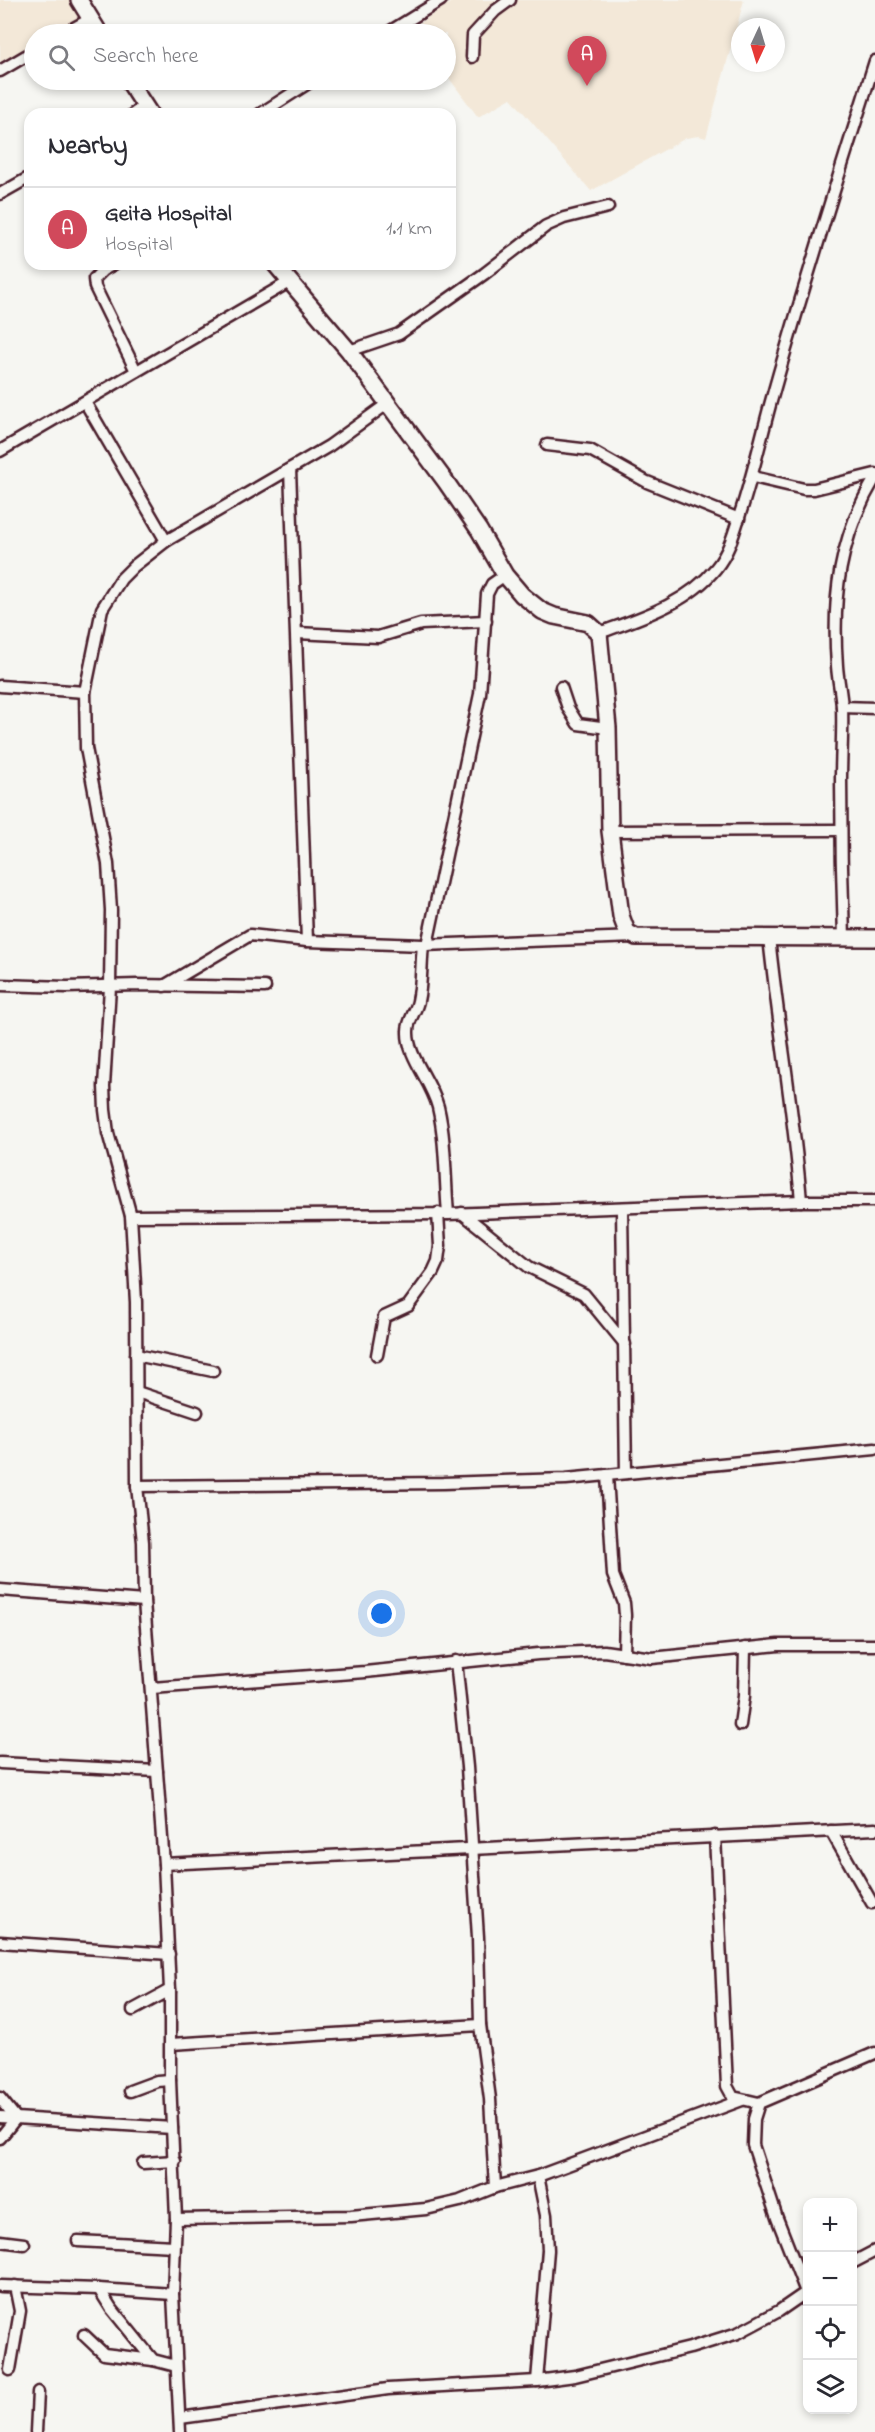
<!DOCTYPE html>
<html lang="en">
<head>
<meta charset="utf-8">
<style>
  :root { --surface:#fff; --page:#f7f7f7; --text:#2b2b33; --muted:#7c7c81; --line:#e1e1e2; --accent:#d1495b }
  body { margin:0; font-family:"Indie Flower",sans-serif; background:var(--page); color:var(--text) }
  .controls { position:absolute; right:18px; bottom:18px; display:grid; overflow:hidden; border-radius:12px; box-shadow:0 3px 9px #0003 }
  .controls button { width:54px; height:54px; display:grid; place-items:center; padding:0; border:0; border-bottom:2px solid var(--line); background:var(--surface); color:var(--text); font:30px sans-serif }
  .compass { position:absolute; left:731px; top:18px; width:54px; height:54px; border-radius:50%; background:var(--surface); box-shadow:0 3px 9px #0003; rotate:184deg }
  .you { position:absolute; left:382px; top:1614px; width:21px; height:21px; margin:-15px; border:4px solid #fff; border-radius:50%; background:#1a73e8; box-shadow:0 0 0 9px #1a73e833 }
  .badge { display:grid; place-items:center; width:39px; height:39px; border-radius:50%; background:var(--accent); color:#fff; font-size:20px; font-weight:700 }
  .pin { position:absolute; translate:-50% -50px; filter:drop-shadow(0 2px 3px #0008) }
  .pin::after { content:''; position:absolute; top:32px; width:21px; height:18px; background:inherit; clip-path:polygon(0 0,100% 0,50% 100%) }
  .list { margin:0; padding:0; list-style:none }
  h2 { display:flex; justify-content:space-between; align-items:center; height:78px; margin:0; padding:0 24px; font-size:26px }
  h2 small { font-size:20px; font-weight:400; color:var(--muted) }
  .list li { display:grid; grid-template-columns:39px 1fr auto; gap:18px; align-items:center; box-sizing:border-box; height:84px; padding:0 24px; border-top:2px solid var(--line) }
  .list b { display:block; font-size:22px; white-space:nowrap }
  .list p { margin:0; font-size:20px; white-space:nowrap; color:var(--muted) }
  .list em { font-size:20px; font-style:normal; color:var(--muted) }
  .icon { flex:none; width:33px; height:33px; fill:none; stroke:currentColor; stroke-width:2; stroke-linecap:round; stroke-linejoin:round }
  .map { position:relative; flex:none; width:875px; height:2432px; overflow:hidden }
  .search { position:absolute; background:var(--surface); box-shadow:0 3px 9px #0003; left:24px; top:24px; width:432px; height:66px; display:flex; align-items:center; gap:15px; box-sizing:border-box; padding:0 21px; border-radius:33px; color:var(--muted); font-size:22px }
  .panel { position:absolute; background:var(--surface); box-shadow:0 3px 9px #0003; left:24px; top:108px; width:432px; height:162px; border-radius:18px }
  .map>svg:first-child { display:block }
  .built { fill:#f3e8d8 }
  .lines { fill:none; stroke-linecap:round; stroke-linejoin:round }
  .street-casing { stroke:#4a1f2b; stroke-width:15 }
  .secondary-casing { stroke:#4a1f2b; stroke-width:20 }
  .street { stroke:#f6f6f2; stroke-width:10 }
  .secondary { stroke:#f6f6f2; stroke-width:15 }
</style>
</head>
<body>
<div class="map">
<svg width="875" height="2432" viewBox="0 0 875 2432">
  <rect width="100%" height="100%" fill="#f6f6f2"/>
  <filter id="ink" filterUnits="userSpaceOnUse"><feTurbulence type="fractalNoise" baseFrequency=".0167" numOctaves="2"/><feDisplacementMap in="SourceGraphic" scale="12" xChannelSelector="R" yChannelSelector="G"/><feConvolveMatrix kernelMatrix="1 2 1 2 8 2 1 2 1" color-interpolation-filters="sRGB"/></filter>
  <g filter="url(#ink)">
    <!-- built -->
    <g class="built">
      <polygon points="0,0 73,0 82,15 49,34 34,34 34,43 0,63"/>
      <polygon points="454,0 744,0 706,138 699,136 686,138 591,191 511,98 478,117 446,74 446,34 415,34 411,29"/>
    </g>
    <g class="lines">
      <defs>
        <g id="street">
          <polyline points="63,34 90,19"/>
          <polyline points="386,34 441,0"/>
          <polyline points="472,57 473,35 495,11 510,0"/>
          <polyline points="0,71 34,51"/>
          <polyline points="133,114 144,106"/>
          <polyline points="260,114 313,80"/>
          <polyline points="0,194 30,177"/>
          <polyline points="114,264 103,270 94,279 95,287 136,371"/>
          <polyline points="349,351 399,334 484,274 546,226 564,218 608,207"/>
          <polyline points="85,402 166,541"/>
          <polyline points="547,445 590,450 647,482 739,519"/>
          <polyline points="0,451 289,282"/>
          <polyline points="290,469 307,941"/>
          <polyline points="753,477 804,489 814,489 875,474"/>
          <polyline points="297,633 378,637 421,624 486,621"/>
          <path d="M599,633c41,-15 88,-29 117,-65 13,-16 18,-35 24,-54 12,-36 20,-72 30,-109 32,-116 69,-230 105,-344"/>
          <polyline points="0,686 85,692"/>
          <polyline points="561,687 568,708 578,724 608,728"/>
          <polyline points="842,707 875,708"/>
          <polyline points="610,831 841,830"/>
          <path d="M769,937c9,88 25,176 32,264"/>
          <path d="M844,938c-2,-53 -3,-106 -3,-159 0,-24 2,-48 1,-72 -1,-14 -4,-27 -5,-41 -5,-69 2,-128 38,-188"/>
          <path d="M423,945c-2,18 -1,38 -5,56 -2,11 -10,18 -10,30 -1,26 23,49 30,76 8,34 7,72 10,107"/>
          <polyline points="427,945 480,694 487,594 492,584 505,575"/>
          <polyline points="0,985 67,987 137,985 265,987"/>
          <polyline points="164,986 250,935 307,941 423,945 636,937"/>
          <polyline points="622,1209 626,1473"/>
          <polyline points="462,1213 529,1267 584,1294 625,1344"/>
          <polyline points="131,1216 448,1214 801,1201 875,1201"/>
          <polyline points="136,1355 213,1371"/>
          <polyline points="377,1355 384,1317 408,1306 433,1272 438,1261 440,1246 438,1213"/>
          <polyline points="137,1392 197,1412"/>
          <polyline points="607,1475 613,1575 624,1603 625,1615 624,1654"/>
          <polyline points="137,1486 443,1483 566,1479 875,1449"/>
          <polyline points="0,1590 144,1601"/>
          <polyline points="152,1688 365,1672 538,1654 604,1651 652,1658 778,1645 875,1645"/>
          <polyline points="740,1725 744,1696 745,1648"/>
          <polyline points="0,1763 157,1771"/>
          <polyline points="831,1831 872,1903"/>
          <polyline points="715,1836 727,2086 733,2097 759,2103"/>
          <polyline points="164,1864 875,1829"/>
          <polyline points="0,1942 169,1954"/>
          <polyline points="133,2010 170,1990"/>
          <polyline points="171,2044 480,2025"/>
          <polyline points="130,2091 157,2081 170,2080"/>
          <polyline points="0,2098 16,2118 0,2138"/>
          <polyline points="0,2117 172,2128"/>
          <polyline points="143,2163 175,2161"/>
          <polyline points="495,2187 538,2176 742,2100"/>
          <polyline points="176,2219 351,2216 426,2209 460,2201 495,2187 490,2099 480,2025 478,1937 467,1767 456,1661"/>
          <polyline points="0,2241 24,2244"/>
          <polyline points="78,2241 174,2246"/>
          <polyline points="852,2263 875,2251"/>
          <polyline points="0,2286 99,2289 173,2294"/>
          <polyline points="99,2289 111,2308 153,2360 176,2366"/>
          <polyline points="806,2292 777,2218 753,2145 754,2119 759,2103 875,2053"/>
          <polyline points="84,2335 104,2354 153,2360"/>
          <polyline points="10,2370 20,2311 15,2286"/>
          <polyline points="537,2381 548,2250 546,2215 538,2176"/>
          <polyline points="180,2418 388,2389 537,2381 575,2376 690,2348 738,2333 779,2311 808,2291"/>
          <polyline points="36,2432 38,2392"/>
          <polyline points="180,2432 173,2294 176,2219 170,2080 170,1990 164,1864 144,1601 143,1542 137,1486 136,1302 131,1216 108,1133 105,1110 104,1086 110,987 111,910 108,864 86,748 85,692 102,609 121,579 134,566 166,541 329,446 387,404"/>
        </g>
        <g id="secondary">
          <polyline points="79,0 100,34"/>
          <polyline points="128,80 150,114"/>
          <polyline points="275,264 349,351 446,482 479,530 505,575 522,595 542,611 554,616 588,623 599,633 608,728 610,831 621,916 627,932 636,937 875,938"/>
        </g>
      </defs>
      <!-- street casing -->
      <use href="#street" class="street-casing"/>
      <!-- secondary casing -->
      <use href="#secondary" class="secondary-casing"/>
      <!-- street -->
      <use href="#street" class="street"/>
      <!-- secondary -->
      <use href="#secondary" class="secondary"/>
    </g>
  </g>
</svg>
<div class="controls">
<button>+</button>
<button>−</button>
<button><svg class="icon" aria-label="locate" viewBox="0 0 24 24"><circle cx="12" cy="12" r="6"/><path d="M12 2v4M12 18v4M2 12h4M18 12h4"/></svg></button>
<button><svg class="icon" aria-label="layers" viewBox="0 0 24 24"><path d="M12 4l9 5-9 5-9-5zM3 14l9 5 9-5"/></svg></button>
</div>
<svg class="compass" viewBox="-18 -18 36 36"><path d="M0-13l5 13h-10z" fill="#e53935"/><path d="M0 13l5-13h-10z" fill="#7c7c81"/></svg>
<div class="you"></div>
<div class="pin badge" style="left:587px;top:86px">A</div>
<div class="search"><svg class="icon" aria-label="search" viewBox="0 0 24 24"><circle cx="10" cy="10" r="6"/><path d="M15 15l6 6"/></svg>Search here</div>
<section class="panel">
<h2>Nearby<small></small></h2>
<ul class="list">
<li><span class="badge">A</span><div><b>Geita Hospital</b><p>Hospital</p></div><em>1.1 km</em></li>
</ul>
</section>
</div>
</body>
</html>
